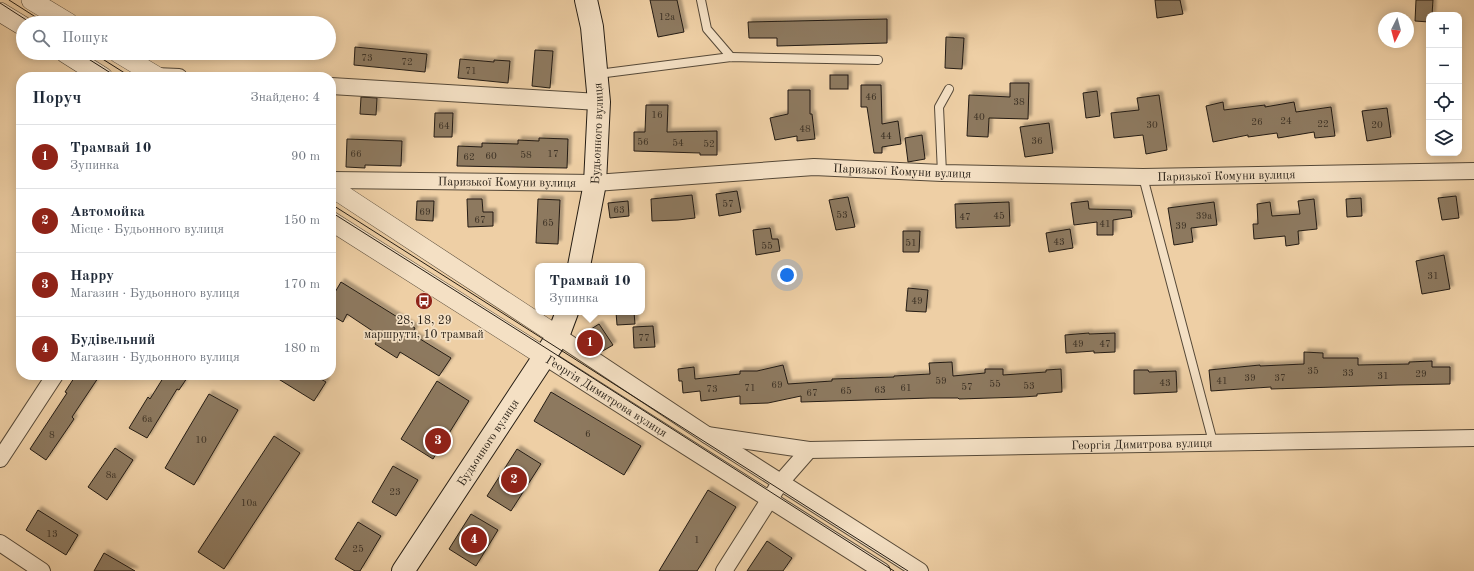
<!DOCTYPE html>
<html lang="uk">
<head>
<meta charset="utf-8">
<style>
  :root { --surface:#fff; --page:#f2f2f3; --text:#1f2937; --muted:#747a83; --line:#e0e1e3; --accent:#8f2418 }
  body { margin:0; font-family:"Old Standard TT",serif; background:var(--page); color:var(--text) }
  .controls { position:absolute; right:12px; top:12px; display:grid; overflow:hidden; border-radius:8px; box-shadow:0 2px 10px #0003 }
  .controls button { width:36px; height:36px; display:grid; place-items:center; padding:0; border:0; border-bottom:1px solid var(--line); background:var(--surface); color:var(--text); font:20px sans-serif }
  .compass { position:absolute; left:1378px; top:12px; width:36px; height:36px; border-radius:50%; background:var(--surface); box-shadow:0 2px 10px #0003; rotate:186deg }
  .you { position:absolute; left:787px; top:275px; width:14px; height:14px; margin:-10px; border:3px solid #fff; border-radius:50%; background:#1a73e8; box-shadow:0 0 0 6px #1a73e833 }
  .badge { display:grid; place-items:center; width:26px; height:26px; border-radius:50%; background:var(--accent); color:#fff; font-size:13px; font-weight:700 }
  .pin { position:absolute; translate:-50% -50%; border:2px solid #fff; box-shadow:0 1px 4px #0006 }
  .popup { position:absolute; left:535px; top:263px; width:110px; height:52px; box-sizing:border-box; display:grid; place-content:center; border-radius:8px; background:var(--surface); filter:drop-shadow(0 1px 3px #0005); font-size:13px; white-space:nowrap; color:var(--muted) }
  .popup b { font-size:15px; color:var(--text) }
  .popup::after { content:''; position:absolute; left:50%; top:100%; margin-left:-8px; border:8px solid transparent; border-top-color:var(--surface) }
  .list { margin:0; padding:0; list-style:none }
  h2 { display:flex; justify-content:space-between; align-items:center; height:52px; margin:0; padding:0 16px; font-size:17px }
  h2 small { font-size:13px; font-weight:400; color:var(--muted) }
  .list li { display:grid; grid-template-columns:26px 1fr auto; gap:12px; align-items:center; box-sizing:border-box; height:64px; padding:0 16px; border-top:1px solid var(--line) }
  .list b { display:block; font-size:15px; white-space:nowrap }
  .list p { margin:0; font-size:13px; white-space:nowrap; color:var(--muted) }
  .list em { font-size:13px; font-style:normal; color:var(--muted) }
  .icon { flex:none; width:22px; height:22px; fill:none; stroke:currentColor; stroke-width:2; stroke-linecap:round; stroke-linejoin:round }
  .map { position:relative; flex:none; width:1474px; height:571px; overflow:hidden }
  .search { position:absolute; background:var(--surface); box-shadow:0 2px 10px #0003; left:16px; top:16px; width:320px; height:44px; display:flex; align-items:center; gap:10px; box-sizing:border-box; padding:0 14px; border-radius:22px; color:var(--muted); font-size:15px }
  .panel { position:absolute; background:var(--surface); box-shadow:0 2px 10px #0003; left:16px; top:72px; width:320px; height:308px; border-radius:16px }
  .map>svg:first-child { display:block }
  .building { fill:#8d795f; stroke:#241c13; filter:url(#shadow) }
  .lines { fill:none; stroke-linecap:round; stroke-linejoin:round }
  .service-casing { stroke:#564938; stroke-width:10 }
  .minor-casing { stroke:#564938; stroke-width:18 }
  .tertiary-casing { stroke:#564938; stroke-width:20 }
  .secondary-casing { stroke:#241c13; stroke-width:24 }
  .service { stroke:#f4e0c4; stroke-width:8 }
  .minor { stroke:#f4e0c4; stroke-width:16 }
  .tertiary { stroke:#f4e0c4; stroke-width:19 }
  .secondary { stroke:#f4e0c4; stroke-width:22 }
  .tram { stroke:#241c13; stroke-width:1 }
  .labels { text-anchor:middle; stroke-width:3.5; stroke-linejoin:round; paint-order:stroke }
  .number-label { font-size:10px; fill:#3e3326 }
  .street-label { font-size:12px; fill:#241c13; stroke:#f4e0c4 }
  .poi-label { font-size:12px; fill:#241c13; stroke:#f4e0c4 }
</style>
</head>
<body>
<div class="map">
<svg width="1474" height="571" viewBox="0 0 1474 571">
  <defs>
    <filter id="shadow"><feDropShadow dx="3.5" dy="-3.5" stdDeviation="1" flood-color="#0004"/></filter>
  </defs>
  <rect width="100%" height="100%" fill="#eecfa5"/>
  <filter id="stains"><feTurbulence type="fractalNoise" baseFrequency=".005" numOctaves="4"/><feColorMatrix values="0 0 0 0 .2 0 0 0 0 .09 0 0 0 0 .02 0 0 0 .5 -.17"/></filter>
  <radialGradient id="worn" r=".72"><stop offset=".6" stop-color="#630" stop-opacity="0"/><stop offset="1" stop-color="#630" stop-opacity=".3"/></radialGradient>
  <!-- building -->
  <g class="building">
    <polygon points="650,0 677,0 684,32 658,37"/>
    <polygon points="1155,0 1180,0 1183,14 1157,18"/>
    <polygon points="1416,0 1433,0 1432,15 1429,15 1429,22 1415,21"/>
    <polygon points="887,19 887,43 777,46 777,38 749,38 748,22"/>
    <polygon points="946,37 964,38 962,69 945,68"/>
    <polygon points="355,47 427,54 425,72 354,65"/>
    <polygon points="535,50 553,51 550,88 532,86"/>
    <polygon points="460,59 494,62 494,60 510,61 508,83 458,78"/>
    <rect x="830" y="75" width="18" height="14"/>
    <polygon points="1010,83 1029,83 1028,119 989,118 988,137 967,136 969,95 1010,97"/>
    <polygon points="861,85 881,85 882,124 898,121 901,144 882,147 882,153 874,153 867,107 861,107"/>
    <polygon points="788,90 810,90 810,114 812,114 815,139 797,141 797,136 775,140 770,118 788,114"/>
    <polygon points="1097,91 1100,116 1086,118 1083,93"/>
    <polygon points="1159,95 1167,150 1146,154 1143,135 1114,138 1111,113 1139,110 1137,98"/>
    <polygon points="361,97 377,98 376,115 360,114"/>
    <polygon points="1223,102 1224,110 1265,105 1265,107 1294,102 1296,112 1331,107 1335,136 1315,138 1314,132 1278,138 1277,133 1248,137 1248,135 1213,142 1206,106"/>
    <polygon points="646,105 668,105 667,132 717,131 717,155 700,155 700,153 634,151 634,132 645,132"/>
    <polygon points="1387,108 1391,137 1367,141 1362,111"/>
    <polygon points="435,113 453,113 452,137 434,137"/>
    <polygon points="1049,123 1053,153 1025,157 1020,127"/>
    <polygon points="922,135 925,159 908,162 905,138"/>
    <polygon points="539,138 568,139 567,168 457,166 458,146 482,147 482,143 518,144 518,140 539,141"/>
    <polygon points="347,139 402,141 401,166 365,165 365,168 346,167"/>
    <polygon points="737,191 741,212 719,216 716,194"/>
    <polygon points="692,195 695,218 678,220 652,221 651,199"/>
    <polygon points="1456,196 1459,218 1442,220 1438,198"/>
    <polygon points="848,197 855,227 836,230 829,200"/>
    <polygon points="1361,198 1362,216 1347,217 1346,199"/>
    <polygon points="467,199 482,199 483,212 493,212 493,226 468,227"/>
    <polygon points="538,199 560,200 558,244 536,243"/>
    <polygon points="1314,199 1317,229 1298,231 1299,244 1286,246 1285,236 1254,239 1253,224 1258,224 1257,204 1270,202 1272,216 1300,214 1298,201"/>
    <polygon points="417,201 434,201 433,221 416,220"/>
    <polygon points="628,201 629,216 610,218 608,203"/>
    <polygon points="1088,201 1089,209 1131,210 1132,217 1113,220 1113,235 1097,235 1097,222 1074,225 1071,203"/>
    <polygon points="1009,202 1010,226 956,228 955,204"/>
    <polygon points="1214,202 1217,225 1191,228 1193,242 1174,245 1168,208"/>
    <polygon points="770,228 772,239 778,239 780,251 756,255 753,230"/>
    <polygon points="1070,229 1073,248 1049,252 1046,233"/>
    <polygon points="903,231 920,231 919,252 903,252"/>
    <polygon points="1444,255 1450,289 1422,294 1416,261"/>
    <polygon points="341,282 415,328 412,334 451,358 439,376 400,352 397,358 375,344 380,336 347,314 343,322 331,315 331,299"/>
    <polygon points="908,288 928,290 926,312 906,311"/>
    <polygon points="616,312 634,312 635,324 617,325"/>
    <polygon points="599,324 613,345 601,352 588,331"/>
    <polygon points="653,326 655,347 634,348 633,327"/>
    <polygon points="1089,333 1089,334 1115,333 1115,352 1094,353 1094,351 1066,353 1065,335"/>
    <polygon points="1304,352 1323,353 1323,358 1358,358 1358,365 1409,364 1409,362 1432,361 1432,367 1450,367 1450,384 1398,385 1271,389 1271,387 1211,391 1209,370 1260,365 1260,366 1304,364"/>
    <polygon points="952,362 953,376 985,373 985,369 1003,369 1003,375 1046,372 1046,370 1061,369 1062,392 1037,394 1037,396 1022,397 959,399 958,398 931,398 801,402 801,396 768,403 740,404 740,396 701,401 700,391 683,393 682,381 679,381 678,369 694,367 695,379 740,374 740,371 757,371 783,365 788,384 832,381 832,379 894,377 894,376 930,374 929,363"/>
    <polygon points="1134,370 1148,370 1149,372 1176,371 1177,392 1134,394"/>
    <polygon points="76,375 100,375 72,417 74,419 46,460 30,449 67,393 65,392"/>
    <polygon points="165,375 189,375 179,390 177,389 147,438 129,428 148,397 150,399"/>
    <polygon points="272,375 314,375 326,382 314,401"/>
    <polygon points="437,381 469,401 433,459 401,439"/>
    <polygon points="551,392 641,446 624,475 534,421"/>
    <polygon points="209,394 238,410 194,485 165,468"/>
    <polygon points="274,436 300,453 224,569 198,552"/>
    <polygon points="115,448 133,460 107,500 88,487"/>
    <polygon points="517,449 541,464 511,511 487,496"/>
    <polygon points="393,466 418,480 396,516 372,502"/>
    <polygon points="708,490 736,507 697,571 659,571"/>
    <polygon points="38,510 78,535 66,555 26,530"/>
    <polygon points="471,514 498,530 476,566 449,549"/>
    <polygon points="358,522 381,536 360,571 355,571 335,559"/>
    <polygon points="767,541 792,558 783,571 747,571"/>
    <polygon points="104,553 135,571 94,571"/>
  </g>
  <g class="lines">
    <defs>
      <g id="service">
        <polyline points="701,0 707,29 731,57"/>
        <polyline points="598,74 731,57 878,60"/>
        <polyline points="942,173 939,107 949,89"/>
        <polyline points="1143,177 1213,442"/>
      </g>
      <g id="minor">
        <polyline points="155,76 179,77"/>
        <polyline points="331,86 599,102"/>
        <path id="s1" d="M331,180l264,3 219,-16 128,6 201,4 331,-6"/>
        <polyline points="558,336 707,435 920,571"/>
        <path id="s2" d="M545,357l337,214"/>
        <path id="s3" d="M707,435l102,15 665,-12"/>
        <polyline points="0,459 55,375"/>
        <polyline points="0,543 42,571"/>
        <polyline points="724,571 780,483 809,450"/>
      </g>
      <g id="tertiary">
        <polyline points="31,0 69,23"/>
        <polyline points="0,12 23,26"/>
        <polyline points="65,53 103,77"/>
        <polyline points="118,53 158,77"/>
        <polyline points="331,187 558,336"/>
        <polyline points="331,221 545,357"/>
      </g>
      <g id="secondary">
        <path id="s4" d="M579,266l16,-83 4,-81 -7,-75 -6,-27"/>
        <path id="s5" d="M403,571l155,-235 9,-24"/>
      </g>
    </defs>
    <!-- service casing -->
    <use href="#service" class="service-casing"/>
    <!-- minor casing -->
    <use href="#minor" class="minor-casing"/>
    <!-- tertiary casing -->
    <use href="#tertiary" class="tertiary-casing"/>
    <!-- secondary casing -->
    <use href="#secondary" class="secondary-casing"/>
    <!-- service -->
    <use href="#service" class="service"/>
    <!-- minor -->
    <use href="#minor" class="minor"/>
    <!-- tertiary -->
    <use href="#tertiary" class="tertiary"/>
    <!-- secondary -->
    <use href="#secondary" class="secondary"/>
    <!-- tram -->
    <g class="tram">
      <polyline points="9,0 45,23"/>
      <polyline points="0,3 31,23"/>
      <polyline points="79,53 117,77"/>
      <polyline points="93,53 131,77"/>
      <polyline points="331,204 908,571"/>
      <polyline points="331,212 549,350 894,571"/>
    </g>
  </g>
  <!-- icons -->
  <defs>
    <symbol id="bus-disc" viewBox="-11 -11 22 22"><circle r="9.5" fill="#8f2418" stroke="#f4e0c4"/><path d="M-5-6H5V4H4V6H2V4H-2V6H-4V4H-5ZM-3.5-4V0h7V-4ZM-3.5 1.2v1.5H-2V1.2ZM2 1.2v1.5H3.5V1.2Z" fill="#fff"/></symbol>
  </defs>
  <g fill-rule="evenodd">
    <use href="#bus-disc" x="414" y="291" width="20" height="20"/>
  </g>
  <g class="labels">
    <!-- number labels -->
    <g class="number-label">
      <text x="667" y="20">12а</text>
      <text x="367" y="61">73</text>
      <text x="407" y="65">72</text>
      <text x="471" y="74">71</text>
      <text x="871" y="100">46</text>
      <text x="1019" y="105">38</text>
      <text x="657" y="118">16</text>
      <text x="979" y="120">40</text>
      <text x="1286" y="124">24</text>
      <text x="1257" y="125">26</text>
      <text x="1323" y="127">22</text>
      <text x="1152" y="128">30</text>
      <text x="1377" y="128">20</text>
      <text x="444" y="129">64</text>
      <text x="805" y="132">48</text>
      <text x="886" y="139">44</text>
      <text x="1037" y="144">36</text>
      <text x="643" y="145">56</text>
      <text x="678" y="146">54</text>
      <text x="709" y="147">52</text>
      <text x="356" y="157">66</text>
      <text x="553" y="157">17</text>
      <text x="526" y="158">58</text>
      <text x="491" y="159">60</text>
      <text x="469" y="160">62</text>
      <text x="728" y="207">57</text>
      <text x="619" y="213">63</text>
      <text x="425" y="215">69</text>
      <text x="842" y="218">53</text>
      <text x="999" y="219">45</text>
      <text x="1204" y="219">39а</text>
      <text x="965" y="220">47</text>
      <text x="480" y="223">67</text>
      <text x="548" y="226">65</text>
      <text x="1105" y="227">41</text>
      <text x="1181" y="229">39</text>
      <text x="1059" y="245">43</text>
      <text x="911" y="246">51</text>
      <text x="767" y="249">55</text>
      <text x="1433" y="279">31</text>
      <text x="917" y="304">49</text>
      <text x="644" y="341">77</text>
      <text x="1078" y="347">49</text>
      <text x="1105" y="347">47</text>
      <text x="1313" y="374">35</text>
      <text x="1348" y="376">33</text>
      <text x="1421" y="377">29</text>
      <text x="1383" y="379">31</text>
      <text x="1250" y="381">39</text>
      <text x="1280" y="381">37</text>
      <text x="941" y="384">59</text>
      <text x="1222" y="384">41</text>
      <text x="1165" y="386">43</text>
      <text x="995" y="387">55</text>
      <text x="777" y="388">69</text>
      <text x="1029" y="389">53</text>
      <text x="967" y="390">57</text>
      <text x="750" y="391">71</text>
      <text x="906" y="391">61</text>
      <text x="712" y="392">73</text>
      <text x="880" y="393">63</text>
      <text x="846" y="394">65</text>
      <text x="812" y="396">67</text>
      <text x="147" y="422">6а</text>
      <text x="588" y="437">6</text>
      <text x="52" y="438">8</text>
      <text x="201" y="443">10</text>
      <text x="111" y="478">8а</text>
      <text x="395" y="495">23</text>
      <text x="249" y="506">10а</text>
      <text x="52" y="537">13</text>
      <text x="697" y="543">1</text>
      <text x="358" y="552">25</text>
    </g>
    <!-- street labels -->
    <g class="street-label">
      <text dy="4" stroke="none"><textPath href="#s4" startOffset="134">Будьонного вулиця</textPath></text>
      <text dy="4" stroke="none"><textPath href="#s1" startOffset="572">Паризької Комуни вулиця</textPath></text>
      <text dy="4" stroke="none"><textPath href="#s1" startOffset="896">Паризької Комуни вулиця</textPath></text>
      <text dy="4" stroke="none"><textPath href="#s1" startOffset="176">Паризької Комуни вулиця</textPath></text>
      <text dy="4" stroke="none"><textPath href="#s2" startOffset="73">Георгія Димитрова вулиця</textPath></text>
      <text dy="4" stroke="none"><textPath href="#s5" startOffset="154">Будьонного вулиця</textPath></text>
      <text dy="4" stroke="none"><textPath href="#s3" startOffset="436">Георгія Димитрова вулиця</textPath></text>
    </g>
    <!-- poi labels -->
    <g class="poi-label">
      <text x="424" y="324">28, 18, 29<tspan x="424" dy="14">маршрути, 10 трамвай</tspan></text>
    </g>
  </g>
  <rect width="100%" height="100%" filter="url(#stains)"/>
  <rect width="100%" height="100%" fill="url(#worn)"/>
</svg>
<div class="controls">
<button>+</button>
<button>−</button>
<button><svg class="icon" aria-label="locate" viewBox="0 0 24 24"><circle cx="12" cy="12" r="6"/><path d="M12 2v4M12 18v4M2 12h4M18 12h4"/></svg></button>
<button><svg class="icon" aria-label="layers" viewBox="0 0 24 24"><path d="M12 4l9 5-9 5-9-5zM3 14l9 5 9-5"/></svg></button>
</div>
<svg class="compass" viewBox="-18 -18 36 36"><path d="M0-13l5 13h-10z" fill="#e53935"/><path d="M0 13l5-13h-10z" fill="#747a83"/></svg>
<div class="you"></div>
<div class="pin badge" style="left:590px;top:343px">1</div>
<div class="popup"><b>Трамвай 10</b>Зупинка</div>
<div class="pin badge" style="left:514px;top:480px">2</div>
<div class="pin badge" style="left:438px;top:441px">3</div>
<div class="pin badge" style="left:474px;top:540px">4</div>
<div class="search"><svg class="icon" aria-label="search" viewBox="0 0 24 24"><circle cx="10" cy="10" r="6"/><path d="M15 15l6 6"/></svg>Пошук</div>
<section class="panel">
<h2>Поруч<small>Знайдено: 4</small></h2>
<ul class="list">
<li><span class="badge">1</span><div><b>Трамвай 10</b><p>Зупинка</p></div><em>90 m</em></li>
<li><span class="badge">2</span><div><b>Автомойка</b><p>Місце · Будьонного вулиця</p></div><em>150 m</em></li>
<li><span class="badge">3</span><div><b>Happy</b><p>Магазин · Будьонного вулиця</p></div><em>170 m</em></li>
<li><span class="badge">4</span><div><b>Будівельний</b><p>Магазин · Будьонного вулиця</p></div><em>180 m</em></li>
</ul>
</section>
</div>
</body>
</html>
